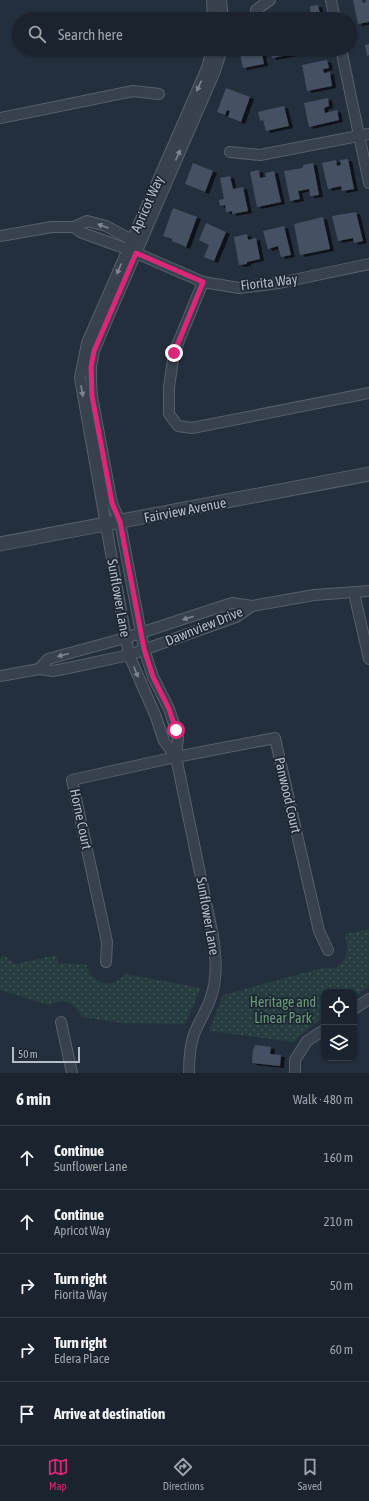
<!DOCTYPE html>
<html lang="en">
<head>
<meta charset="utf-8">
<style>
  :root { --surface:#1b232e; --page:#282f3a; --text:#f1f3f6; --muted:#a0a4aa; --line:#39404a; --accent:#db2777 }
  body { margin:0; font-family:"Asap Condensed",sans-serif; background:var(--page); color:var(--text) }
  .controls { position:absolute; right:12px; bottom:12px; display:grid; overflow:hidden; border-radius:8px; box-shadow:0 1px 3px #0004 }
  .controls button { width:36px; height:36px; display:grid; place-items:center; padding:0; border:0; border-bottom:1px solid var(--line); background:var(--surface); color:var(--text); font:20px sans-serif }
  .scale { position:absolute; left:12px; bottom:10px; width:68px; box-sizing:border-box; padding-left:4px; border:2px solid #b4bcc9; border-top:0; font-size:11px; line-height:14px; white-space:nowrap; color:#b4bcc9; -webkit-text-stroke:3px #1d2633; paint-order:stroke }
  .stop { position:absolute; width:12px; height:12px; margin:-9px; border:3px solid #db2777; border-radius:50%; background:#fff }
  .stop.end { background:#db2777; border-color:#fff; box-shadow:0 1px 4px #0008 }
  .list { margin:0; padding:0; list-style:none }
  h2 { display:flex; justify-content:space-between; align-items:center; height:52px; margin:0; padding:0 16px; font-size:17px }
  h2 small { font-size:13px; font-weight:400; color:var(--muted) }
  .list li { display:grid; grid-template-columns:26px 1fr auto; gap:12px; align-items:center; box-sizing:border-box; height:64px; padding:0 16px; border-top:1px solid var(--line) }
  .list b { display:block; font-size:15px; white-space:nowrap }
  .list p { margin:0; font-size:13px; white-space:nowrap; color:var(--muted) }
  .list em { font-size:13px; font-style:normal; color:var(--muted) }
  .icon { flex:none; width:22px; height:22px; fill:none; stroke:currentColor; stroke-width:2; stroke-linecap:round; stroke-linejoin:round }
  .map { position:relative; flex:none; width:369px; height:1073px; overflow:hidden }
  .search { position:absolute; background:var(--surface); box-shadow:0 1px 3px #0004; left:12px; right:12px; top:12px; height:44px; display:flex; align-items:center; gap:10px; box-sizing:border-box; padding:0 14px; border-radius:22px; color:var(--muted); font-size:15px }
  .sheet { height:372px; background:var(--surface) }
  nav { display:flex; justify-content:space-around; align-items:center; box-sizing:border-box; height:56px; border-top:1px solid var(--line); background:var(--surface); font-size:11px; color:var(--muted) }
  nav a { display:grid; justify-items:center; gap:2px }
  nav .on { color:var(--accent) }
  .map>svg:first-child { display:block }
  .park { fill:url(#park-dots) }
  .building { fill:#455162; filter:url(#shadow) }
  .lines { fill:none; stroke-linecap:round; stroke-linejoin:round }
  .minor-casing { stroke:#565f6c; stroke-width:12 }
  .tertiary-casing { stroke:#565f6c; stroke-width:15 }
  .minor { stroke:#38414e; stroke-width:10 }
  .tertiary { stroke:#38414e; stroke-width:13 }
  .oneway { fill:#7c8592 }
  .route { stroke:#db2777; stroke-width:5 }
  .labels { text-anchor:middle; stroke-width:3.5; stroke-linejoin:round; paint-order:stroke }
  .street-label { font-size:14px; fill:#b4bcc9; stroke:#1d2633 }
  .park-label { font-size:14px; fill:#6b9a76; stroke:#1d2633 }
</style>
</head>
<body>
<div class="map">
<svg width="369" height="1073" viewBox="0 0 369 1073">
  <defs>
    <pattern id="park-dots" width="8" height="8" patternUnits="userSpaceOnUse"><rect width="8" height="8" fill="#263c3f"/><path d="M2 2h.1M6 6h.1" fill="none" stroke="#435659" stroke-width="1.8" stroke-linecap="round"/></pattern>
    <filter id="shadow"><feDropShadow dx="4" dy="2" stdDeviation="0" flood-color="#0009"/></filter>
  </defs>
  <rect width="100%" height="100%" fill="#242f3e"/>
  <!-- park -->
  <g class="park">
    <path d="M369,929v58l-15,10v-5h-30v25l-14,10 -16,15 -85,-11 14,-36 99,-27h14c14,-12 12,-17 9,-34z"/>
    <path d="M3,955l13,9 40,-9 2,8 28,1c3,13 15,24 29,18 4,-2 8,-6 11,-8l75,14 -16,36 -64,-1 -39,-6c-8,-15 -17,-20 -33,-12l-49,-15v-32z"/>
  </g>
  <!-- building -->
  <g class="building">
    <polygon points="353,0 362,0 363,3 366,2 366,0 369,0 369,22 358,24"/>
    <polygon points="318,5 321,19 296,19 295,14 305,12 306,16 311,15 310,6"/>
    <polygon points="369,44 369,55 367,56 365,45"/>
    <polygon points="239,49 261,49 264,64 243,68"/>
    <polygon points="270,49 293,49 294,54 272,58"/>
    <polygon points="327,60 329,68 323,69 324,73 330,72 332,86 307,91 302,65"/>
    <polygon points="226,88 250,97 241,122 228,117 230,111 227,110 225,115 217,112"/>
    <polygon points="328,98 329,106 324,108 325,113 337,110 339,120 309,127 304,103"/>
    <polygon points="284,106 289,126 266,131 263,120 260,121 258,112"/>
    <polygon points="348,159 354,189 342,191 341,186 328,189 322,163 336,160 337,166 341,165 340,160"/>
    <polygon points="193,163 213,171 205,192 185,184"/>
    <polygon points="313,163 319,195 310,196 309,189 298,191 300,199 290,201 284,171 303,168 303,165"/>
    <polygon points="259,170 260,178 266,177 265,173 274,171 281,202 257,207 250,172"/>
    <polygon points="230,176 233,189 243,187 248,211 232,214 232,211 226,212 225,205 220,206 219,200 224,199 220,178"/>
    <polygon points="173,208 197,217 186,247 172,241 172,239 163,236"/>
    <polygon points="356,212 363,241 354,243 353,238 338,241 332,216"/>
    <polygon points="323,217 330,249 300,255 294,224"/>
    <polygon points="206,223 226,232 214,261 204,257 209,245 199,240"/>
    <polygon points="284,226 291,255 281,257 278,246 268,249 263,231"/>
    <polygon points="247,234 248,240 256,238 260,259 247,262 247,264 239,265 234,237"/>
    <polygon points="255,1045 271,1047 270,1054 281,1055 280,1066 252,1063 253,1049 254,1049"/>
  </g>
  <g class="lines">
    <defs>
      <g id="minor">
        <polyline points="212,0 213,19"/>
        <polyline points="221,0 223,19"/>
        <polyline points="331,0 335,19"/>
        <polyline points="256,10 270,0"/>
        <polyline points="341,49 369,183"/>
        <polyline points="0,118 133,91 159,94"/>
        <polyline points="230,152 260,155 369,134"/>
        <polyline points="74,227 80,232 127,249 203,282 239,288 279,283 369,264"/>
        <polyline points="0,236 52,227 74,227 87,221 106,226 132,240"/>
        <polyline points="203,282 174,353 169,387 169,414 178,426 192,428 369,393"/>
        <polyline points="354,593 369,659"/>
        <polyline points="39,669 48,659 125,638 232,603 252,606 314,595 369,591"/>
        <polyline points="0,676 39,669 53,671 73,667 129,655 236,617 252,606"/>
        <polyline points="176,757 164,741 156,717 129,655 80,378 87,343 207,68 212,49"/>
        <polyline points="106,962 107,942 72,780 176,757 275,738 319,931 328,950"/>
        <polyline points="354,1009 369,999"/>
        <polyline points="61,1022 72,1073"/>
        <path d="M189,1073c0,-13 1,-27 5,-39 5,-12 12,-23 16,-34 8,-21 6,-43 3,-64l-37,-179 2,-20 -2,-7 -7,-21 -16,-32 -9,-28 -24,-127 -8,-19 -20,-107 -1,-16v-13l3,-16 16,-38 105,-242 7,-22"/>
        <polyline points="295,1073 295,1060 307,1041 324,1030"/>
      </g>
      <polyline id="tertiary" points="0,544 369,474"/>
    </defs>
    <!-- minor casing -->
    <use href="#minor" class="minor-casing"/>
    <!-- tertiary casing -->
    <use href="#tertiary" class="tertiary-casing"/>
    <!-- minor -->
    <use href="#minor" class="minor"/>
    <!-- tertiary -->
    <use href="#tertiary" class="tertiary"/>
  </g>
  <!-- one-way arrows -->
  <defs><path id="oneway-solid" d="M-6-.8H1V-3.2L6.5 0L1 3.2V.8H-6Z"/></defs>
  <g class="oneway">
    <use href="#oneway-solid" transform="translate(199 86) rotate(114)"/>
    <use href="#oneway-solid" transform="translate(178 155) rotate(-66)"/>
    <use href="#oneway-solid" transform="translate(103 226) rotate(-160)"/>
    <use href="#oneway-solid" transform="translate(119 269) rotate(113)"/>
    <use href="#oneway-solid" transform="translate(82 391) rotate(80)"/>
    <use href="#oneway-solid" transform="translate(188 618) rotate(162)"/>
    <use href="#oneway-solid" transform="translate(63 655) rotate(165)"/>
    <use href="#oneway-solid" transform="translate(136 672) rotate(68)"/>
  </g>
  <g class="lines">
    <!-- route -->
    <polyline class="route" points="174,353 203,282 136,253 94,351 91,367 92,396 112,503 120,522 144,649 153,677 169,709 176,730"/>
  </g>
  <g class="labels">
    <!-- street labels -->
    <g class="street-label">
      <text transform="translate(147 204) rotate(-66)" y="5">Apricot Way</text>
      <text transform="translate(269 282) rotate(-7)" y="5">Fiorita Way</text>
      <text transform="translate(185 510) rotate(-11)" y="5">Fairview Avenue</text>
      <text transform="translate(119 598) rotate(80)" y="5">Sunflower Lane</text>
      <text transform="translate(204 626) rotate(-22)" y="5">Dawnview Drive</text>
      <text transform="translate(288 795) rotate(77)" y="5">Panwood Court</text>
      <text transform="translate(81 819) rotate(78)" y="5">Horne Court</text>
      <text transform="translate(208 916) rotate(80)" y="5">Sunflower Lane</text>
    </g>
    <!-- park labels -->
    <g class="park-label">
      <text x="283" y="1007">Heritage and<tspan x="283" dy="16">Linear Park</tspan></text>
    </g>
  </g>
</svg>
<div class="controls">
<button><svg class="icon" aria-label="locate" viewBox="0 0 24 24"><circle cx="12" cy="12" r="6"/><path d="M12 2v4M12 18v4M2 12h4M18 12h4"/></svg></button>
<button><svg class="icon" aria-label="layers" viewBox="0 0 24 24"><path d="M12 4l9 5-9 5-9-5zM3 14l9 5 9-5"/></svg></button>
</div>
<div class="scale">50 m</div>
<div class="stop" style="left:176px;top:730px"></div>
<div class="stop end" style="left:174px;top:353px"></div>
<div class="search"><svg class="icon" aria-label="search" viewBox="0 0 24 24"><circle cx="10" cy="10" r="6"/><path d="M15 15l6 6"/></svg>Search here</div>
</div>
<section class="sheet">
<h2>6 min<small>Walk · 480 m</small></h2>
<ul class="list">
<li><svg class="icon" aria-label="ahead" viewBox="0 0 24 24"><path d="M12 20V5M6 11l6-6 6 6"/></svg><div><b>Continue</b><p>Sunflower Lane</p></div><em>160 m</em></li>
<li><svg class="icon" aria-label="ahead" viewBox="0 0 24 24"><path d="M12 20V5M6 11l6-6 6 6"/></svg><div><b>Continue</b><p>Apricot Way</p></div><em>210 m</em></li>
<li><svg class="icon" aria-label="right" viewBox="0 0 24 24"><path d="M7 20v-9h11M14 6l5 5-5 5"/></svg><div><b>Turn right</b><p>Fiorita Way</p></div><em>50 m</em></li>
<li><svg class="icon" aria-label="right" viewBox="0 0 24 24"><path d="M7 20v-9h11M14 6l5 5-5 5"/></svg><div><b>Turn right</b><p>Edera Place</p></div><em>60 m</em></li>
<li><svg class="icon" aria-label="arrive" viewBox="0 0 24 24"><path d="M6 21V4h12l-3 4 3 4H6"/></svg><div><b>Arrive at destination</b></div></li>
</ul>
</section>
<nav>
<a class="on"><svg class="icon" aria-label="map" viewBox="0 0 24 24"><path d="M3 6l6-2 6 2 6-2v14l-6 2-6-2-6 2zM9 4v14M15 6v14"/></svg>Map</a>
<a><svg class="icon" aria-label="directions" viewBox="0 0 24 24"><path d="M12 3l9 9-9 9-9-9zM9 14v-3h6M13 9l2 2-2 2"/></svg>Directions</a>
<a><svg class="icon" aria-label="saved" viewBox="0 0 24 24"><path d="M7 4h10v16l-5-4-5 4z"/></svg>Saved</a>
</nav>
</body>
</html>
